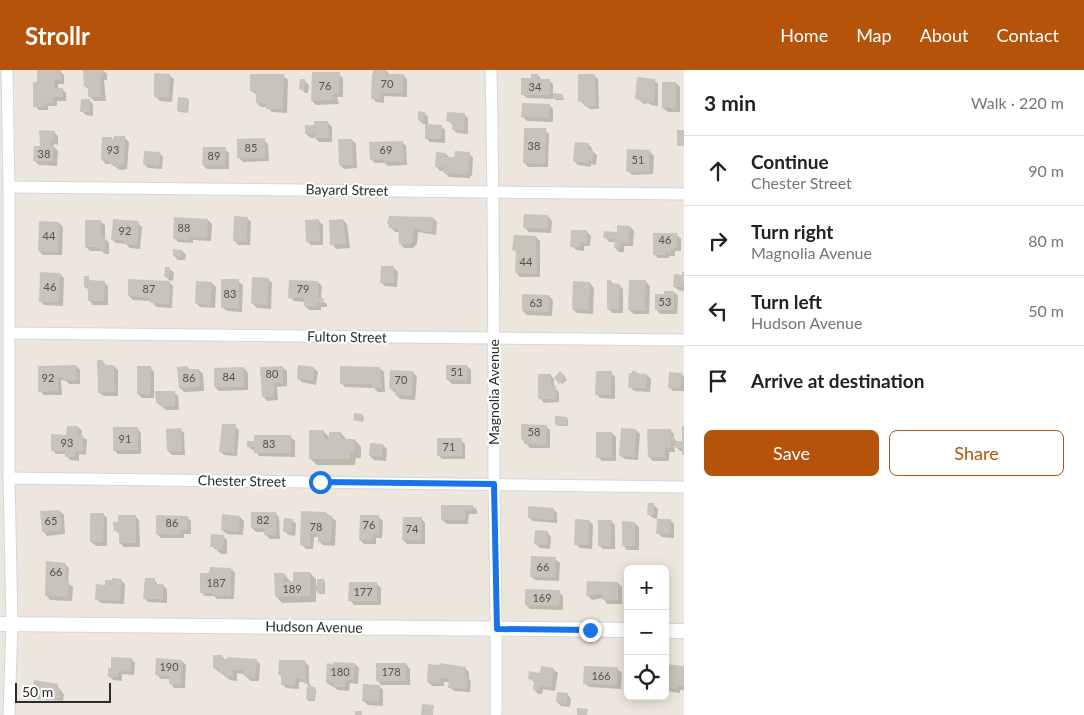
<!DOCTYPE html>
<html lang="en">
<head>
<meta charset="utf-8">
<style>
  :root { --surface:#fff; --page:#f2f2f2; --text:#222; --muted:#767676; --line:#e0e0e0; --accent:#b45309 }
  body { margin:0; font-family:Lato,sans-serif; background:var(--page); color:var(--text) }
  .controls { position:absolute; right:15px; bottom:15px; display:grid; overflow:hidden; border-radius:8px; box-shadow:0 2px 12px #0003 }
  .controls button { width:45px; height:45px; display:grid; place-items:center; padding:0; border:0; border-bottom:1px solid var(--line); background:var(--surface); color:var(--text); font:25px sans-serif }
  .scale { position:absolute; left:15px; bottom:12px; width:96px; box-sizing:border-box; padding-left:5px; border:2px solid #2b2b2b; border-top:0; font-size:14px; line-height:18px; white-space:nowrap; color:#2b2b2b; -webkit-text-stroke:4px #fff; paint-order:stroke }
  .stop { position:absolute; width:15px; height:15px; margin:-11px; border:4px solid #1a73e8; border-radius:50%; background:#fff }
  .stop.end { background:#1a73e8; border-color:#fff; box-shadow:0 1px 5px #0008 }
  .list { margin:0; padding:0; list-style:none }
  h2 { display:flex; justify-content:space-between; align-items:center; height:65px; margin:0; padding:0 20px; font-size:21px }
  h2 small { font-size:16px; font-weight:400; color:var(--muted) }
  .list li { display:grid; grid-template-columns:32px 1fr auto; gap:15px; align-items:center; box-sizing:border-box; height:70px; padding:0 20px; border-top:1px solid var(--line) }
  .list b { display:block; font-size:19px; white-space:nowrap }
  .list p { margin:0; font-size:16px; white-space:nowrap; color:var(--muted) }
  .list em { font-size:16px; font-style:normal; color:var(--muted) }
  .actions { display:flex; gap:10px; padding:15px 20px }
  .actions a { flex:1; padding:11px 0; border:1px solid var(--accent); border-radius:8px; text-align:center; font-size:18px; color:var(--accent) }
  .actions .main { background:var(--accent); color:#fff }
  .icon { flex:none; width:28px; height:28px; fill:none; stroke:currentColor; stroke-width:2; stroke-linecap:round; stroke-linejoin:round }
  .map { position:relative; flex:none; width:684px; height:645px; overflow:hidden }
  header { display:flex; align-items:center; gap:30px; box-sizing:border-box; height:70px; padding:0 25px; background:var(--accent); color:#fff }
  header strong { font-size:24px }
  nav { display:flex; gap:28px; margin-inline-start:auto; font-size:18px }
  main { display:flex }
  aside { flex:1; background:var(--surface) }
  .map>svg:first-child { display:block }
  .shadow { fill:#0003 }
  .building { fill:#c9c4ba }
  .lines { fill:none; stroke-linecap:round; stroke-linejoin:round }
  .minor-casing { stroke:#d1d5e4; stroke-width:13 }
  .tertiary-casing { stroke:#d1d5e4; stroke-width:16 }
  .minor { stroke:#fff; stroke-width:11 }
  .tertiary { stroke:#fff; stroke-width:14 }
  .route { stroke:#1a73e8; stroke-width:6 }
  .labels { text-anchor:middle; stroke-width:4; stroke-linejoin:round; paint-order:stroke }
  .number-label { font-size:11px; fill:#52514f }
  .street-label { font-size:14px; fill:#2b2b2b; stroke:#fff }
</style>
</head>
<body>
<header>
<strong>Strollr</strong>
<nav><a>Home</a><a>Map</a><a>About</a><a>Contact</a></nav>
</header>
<main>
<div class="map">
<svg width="684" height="645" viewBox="0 0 684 645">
  <rect width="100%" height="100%" fill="#ede6dc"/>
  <!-- shadow -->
  <g class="shadow">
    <polygon points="103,0 107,4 107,10 104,10 106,31 94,31 90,27 90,21 85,16"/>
    <polygon points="375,0 386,0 390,5 403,5 407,9 407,27 384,26 384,33 376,32 372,28"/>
    <polygon points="60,1 64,5 64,14 58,14 58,19 62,19 66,23 66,31 57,31 57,36 48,36 48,40 39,40 35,36 38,13"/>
    <polygon points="339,4 343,8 343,27 337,27 339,34 316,35 312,31"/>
    <polygon points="169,5 174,9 172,32 160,31 156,27"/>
    <polygon points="538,5 542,10 549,10 553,14 553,24 562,25 564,30 556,30 553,27 553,29 527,28 522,24 532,9"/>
    <polygon points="594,5 598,9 599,39 590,39 580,31"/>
    <polygon points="283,6 288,10 287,43 272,42 267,37 261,37 257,33 257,25 251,21"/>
    <polygon points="304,10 309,15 308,23 305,23 301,19"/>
    <polygon points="654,10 658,14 658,36 651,35 649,33 644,34 637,28"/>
    <polygon points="676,13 680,17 680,42 668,42 663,38"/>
    <polygon points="187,29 189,31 188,43 180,42 178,40"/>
    <polygon points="89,30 93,34 93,46 86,45 82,41"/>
    <polygon points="549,35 553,39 553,52 527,51 523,47"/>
    <polygon points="424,43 428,47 428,56 441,56 445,60 445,73 430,72 426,68 427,54 423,54 419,50"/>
    <polygon points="464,44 468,48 468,64 457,63 453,59 453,55 448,51"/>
    <polygon points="328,53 332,57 332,72 319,72 315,68 311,68 306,64 315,56"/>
    <polygon points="545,60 549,64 548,97 528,97 524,92"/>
    <polygon points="54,62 58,66 58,75 54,74 54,77 58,81 57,96 39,95 35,91 41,77"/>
    <polygon points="111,68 114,71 125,68 129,72 127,99 120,100 111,94 106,94 102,90"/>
    <polygon points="264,70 268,74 269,91 243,92 239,88"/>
    <polygon points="352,70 356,74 357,98 344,99 340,95"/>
    <polygon points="402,72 406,76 407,95 388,96 385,93 375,93 371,89"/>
    <polygon points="588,74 592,78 592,81 597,85 596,95 591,94 591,97 578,95 574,91"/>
    <polygon points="225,79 229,83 229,99 207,99 203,95"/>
    <polygon points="650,82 654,86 653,104 632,105 628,101"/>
    <polygon points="159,83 163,87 162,99 148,98 144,94"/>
    <polygon points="469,83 473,88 472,106 470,106 470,108 449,107 445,103 445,101 440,101 436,96 446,84 450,88"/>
    <polygon points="548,146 552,151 551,163 529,162 525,158"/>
    <polygon points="247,148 251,152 250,175 238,175 234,170"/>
    <polygon points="433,148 437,152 436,165 418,162 417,174 413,178 404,178 400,173 399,162 395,162 388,154"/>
    <polygon points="208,150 212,154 211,171 193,170 193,173 178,172 174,168"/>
    <polygon points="343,150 347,154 350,178 336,179 332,174"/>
    <polygon points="100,151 105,155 105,169 109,173 109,184 105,184 102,181 90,181 86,177"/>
    <polygon points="319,151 323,155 323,175 311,175 307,171"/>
    <polygon points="59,153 63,157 62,185 43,185 39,181"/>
    <polygon points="138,153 142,157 140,179 130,178 126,174 116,173 112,169"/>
    <polygon points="630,157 634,161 633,176 624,176 624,182 619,182 615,178 616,172 609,172 605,167"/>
    <polygon points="587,162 591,166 590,176 584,176 584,181 576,180 572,176"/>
    <polygon points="677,165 681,169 681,181 675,181 675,186 669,186 669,188 658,188 654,184"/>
    <polygon points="536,167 540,171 540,207 520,207 516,202 517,183 514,180"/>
    <polygon points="182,181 186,185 185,190 178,190 174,186"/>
    <polygon points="394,198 398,202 397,217 385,216 381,212"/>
    <polygon points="170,199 174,203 173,211 169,210 165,206"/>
    <polygon points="684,203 684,221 678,220 674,216"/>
    <polygon points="60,204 64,208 63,236 44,235 40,231"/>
    <polygon points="88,208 92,212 104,212 108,216 108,235 93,235 89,230 89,220 85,217"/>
    <polygon points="268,209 272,213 271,239 257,238 253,234"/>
    <polygon points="238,211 243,215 242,242 227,241 222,237"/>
    <polygon points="611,211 614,215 619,215 623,219 623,243 613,243 608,239"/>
    <polygon points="169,212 173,216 172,238 156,237 152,231 133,230 129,226"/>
    <polygon points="318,212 322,216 321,230 327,234 327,237 321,237 321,240 309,240 305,236 305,232 294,231 290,227"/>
    <polygon points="646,212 650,216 649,244 634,244 629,240"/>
    <polygon points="212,213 216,217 215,238 200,237 196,233"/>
    <polygon points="590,213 594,218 593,244 577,243 573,239"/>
    <polygon points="674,222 678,226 677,244 660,244 656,239 665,225"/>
    <polygon points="549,226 553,230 552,246 527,245 523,241"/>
    <polygon points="102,291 106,295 114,296 118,300 118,326 104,326 99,322"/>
    <polygon points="76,296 80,300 80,314 69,314 65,310 61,310 62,325 44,325 40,321 39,297"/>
    <polygon points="467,296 471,300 471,314 452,314 448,310"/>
    <polygon points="150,297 154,302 154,328 142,328 138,324"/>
    <polygon points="282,297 287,301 287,316 277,317 278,330 267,331 263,326"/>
    <polygon points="188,298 191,300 199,300 203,304 204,321 184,322 180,318"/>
    <polygon points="244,298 248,303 248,320 219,321 215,317"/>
    <polygon points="314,298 318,302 316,315 302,312 298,308"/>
    <polygon points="379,298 384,302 385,322 378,322 374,318 345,317 341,313"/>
    <polygon points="413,302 417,307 415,330 400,329 396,325 397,322 394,322 390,318"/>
    <polygon points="636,302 638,304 647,305 651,309 650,322 634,321 630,317 630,304"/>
    <polygon points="560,303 567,310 562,314 555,308"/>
    <polygon points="611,303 615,307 615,329 600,328 596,324"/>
    <polygon points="682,304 684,307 684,321 673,321 669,317"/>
    <polygon points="550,305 554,309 554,317 559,322 559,332 544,333 540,328"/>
    <polygon points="174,322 178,326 179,340 166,340 157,333"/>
    <polygon points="362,345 364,347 363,352 354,350"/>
    <polygon points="567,348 568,350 568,356 558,356 556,354"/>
    <polygon points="235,356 239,360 237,386 224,385 220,381"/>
    <polygon points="546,356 550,360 550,378 530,378 522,369"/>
    <polygon points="78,357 82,361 81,366 87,370 86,385 79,384 79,391 70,390 66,384 56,384 52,380"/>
    <polygon points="684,357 684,386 683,381 680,381 674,375 675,382 669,382 669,391 653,391 649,387 670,360 674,364 674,368 677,372 683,372"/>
    <polygon points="137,358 141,363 141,384 118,384 114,380"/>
    <polygon points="180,359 184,363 185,385 172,385 168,381"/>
    <polygon points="636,360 640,364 638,390 625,389 620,385"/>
    <polygon points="324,362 330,368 341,363 347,370 355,370 361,377 361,388 356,388 355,395 317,395 310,388"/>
    <polygon points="612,363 616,367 616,391 602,391 598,387"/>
    <polygon points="291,367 295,371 295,387 259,386 255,380 252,380 248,376"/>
    <polygon points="461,370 465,374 465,389 442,389 438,385"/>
    <polygon points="383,375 387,379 386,391 374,390 370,386"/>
    <polygon points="654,435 658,439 657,449 653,448 648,444"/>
    <polygon points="472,436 477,440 477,444 469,444 468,454 447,454 442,450"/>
    <polygon points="553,439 557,443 557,453 533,451 529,447"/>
    <polygon points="60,441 64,445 65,464 47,466 43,461"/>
    <polygon points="275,443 279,447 280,469 270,469 266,465 266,462 256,462 252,458"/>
    <polygon points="326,443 336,451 335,476 323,475 319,471 319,467 314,467 313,479 306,479 302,475"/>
    <polygon points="103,444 107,448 107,476 96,476 91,472"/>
    <polygon points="135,446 139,450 140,477 124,477 120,473 120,464 115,460 120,453"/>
    <polygon points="187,447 191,451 191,464 184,464 184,468 161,468 157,464"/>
    <polygon points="240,447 244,451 243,465 227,464 222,460"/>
    <polygon points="379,447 383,451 382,468 376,468 376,474 364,474 360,470"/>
    <polygon points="421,448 425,453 425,474 407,474 403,470"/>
    <polygon points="292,450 296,454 295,466 289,465 284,461"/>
    <polygon points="670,450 674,454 674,468 662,467 658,463"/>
    <polygon points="589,451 593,455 592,479 580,478 576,474"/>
    <polygon points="611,451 615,455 615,479 603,479 599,475"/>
    <polygon points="635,453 639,457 639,480 627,480 623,475"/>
    <polygon points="547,462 551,467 550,479 540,478 536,474"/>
    <polygon points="223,466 227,470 227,484 221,484 212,476"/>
    <polygon points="555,489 560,493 559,511 535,510 531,506"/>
    <polygon points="65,494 69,498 68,513 73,517 72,531 50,530 46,525"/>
    <polygon points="231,499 235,503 234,529 217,529 214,526 205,526 201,522 211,504"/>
    <polygon points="310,503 316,509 316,516 319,516 323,510 325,512 325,524 320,524 316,520 316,532 282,533 276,526 284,504 290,511 290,513"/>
    <polygon points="154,509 158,515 163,515 167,519 167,533 148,532 144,528"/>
    <polygon points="121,510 125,514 124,534 101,533 97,529 106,516"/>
    <polygon points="618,513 622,517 622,534 607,534 603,528 592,530 588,526"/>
    <polygon points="377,514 381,518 381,535 354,535 350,530"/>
    <polygon points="559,522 563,526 563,540 530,539 526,535"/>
    <polygon points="222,586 226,591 256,590 260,594 259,611 251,611 243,604 237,603 237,611 230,610 214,598"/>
    <polygon points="131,589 135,593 134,605 122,604 122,611 113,610 109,606"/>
    <polygon points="182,591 186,595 185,618 174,618 170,613 170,609 161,609 157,605"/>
    <polygon points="305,592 309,596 309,613 311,616 310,617 305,612 299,612 299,619 286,618 282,614 282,607 280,605"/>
    <polygon points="355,594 359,598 358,614 350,613 349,621 338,620 327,613"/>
    <polygon points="406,594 410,599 410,615 381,615 377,610"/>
    <polygon points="429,595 449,595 465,598 469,602 469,609 471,611 470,622 454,621 450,617 450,612 444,612 444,616 432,616 428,612"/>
    <polygon points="665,595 684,597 684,620 680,620 680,623 668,621 665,619"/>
    <polygon points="553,599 558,603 555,621 543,619 542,624 538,624 534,620 535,613 530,608"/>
    <polygon points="617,599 622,603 621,619 589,617 585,613"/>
    <polygon points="57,615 64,625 63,631 38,629 34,625"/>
    <polygon points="379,616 383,620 383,636 368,635 363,631"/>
    <polygon points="315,618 316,620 315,631 309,631 307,629"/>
    <polygon points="567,624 571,629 570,637 561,636 557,632"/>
  </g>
  <!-- building -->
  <g class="building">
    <polygon points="37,0 61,0 61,10 54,10 54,18 63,18 63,27 54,27 54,33 45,33 45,37 33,37 33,12 37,12"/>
    <polygon points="83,0 103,0 103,7 100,7 102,27 88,27 88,17 84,17"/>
    <polygon points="373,0 386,0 386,4 404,4 403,23 381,23 381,29 371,29 372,4 373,4"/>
    <polygon points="312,2 340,2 339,24 333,24 333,27 336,27 335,30 311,31"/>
    <polygon points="154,3 170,4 169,28 154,27"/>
    <polygon points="250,4 284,4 283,39 266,39 266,33 256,33 256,21 250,21"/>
    <polygon points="531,4 538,4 538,9 550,9 550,25 521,25 521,8 531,8"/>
    <polygon points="578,4 595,4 596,36 584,36 584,31 578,32"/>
    <polygon points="637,7 655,9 654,32 645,32 646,28 644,31 635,29"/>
    <polygon points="300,9 305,9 304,20 299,20"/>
    <rect x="662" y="12" width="14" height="26"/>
    <polygon points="554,23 563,24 562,29 553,28"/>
    <polygon points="178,27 188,28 187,42 177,41"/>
    <polygon points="81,29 90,29 89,42 80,42"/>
    <polygon points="522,33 550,34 549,48 521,47"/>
    <polygon points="418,41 425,42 424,51 418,50"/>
    <polygon points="447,42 465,43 464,60 452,60 452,52 446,51"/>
    <polygon points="314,51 328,51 329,68 314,68 314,64 305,64 305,55 314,55"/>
    <polygon points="425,54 442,55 441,69 425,69"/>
    <polygon points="524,58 546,58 545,94 523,93"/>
    <polygon points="39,60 55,61 54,71 51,71 50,75 54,75 53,92 33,91 34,76 40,76"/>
    <rect x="677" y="60" width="7" height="16"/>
    <polygon points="114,66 125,66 124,95 119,95 119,97 115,97 115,94 109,94 109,91 101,90 102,67 112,67 112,71 113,71"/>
    <polygon points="265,68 265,88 237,88 237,69"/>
    <polygon points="338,69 352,69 353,95 339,95"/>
    <polygon points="403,71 404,92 383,92 383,89 370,90 369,72"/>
    <polygon points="575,72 589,73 588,79 593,80 592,91 588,91 588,93 573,91"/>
    <polygon points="203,77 226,77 225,96 202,95"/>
    <polygon points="627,79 650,80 649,101 626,102"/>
    <polygon points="144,81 160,82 159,96 143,94"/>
    <polygon points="455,81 470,82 469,103 466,102 466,105 443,103 444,97 435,97 436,82 446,83 446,87 454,87"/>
    <polygon points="524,144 548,145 548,159 523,158"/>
    <polygon points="234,146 248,147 246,172 233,171"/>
    <polygon points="389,146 433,147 432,162 419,161 420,159 414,159 413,170 409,175 399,174 398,159 389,158 389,154 387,154"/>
    <polygon points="174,147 208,149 207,168 189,167 189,170 173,169"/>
    <polygon points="113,149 139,151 137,175 124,174 125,171 111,170"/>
    <polygon points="319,149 320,171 306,172 305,150"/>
    <polygon points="343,149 346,174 330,175 329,150"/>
    <polygon points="85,150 101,150 101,167 105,168 105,180 99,180 99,177 85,177"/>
    <polygon points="39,151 59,152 58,182 38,181"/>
    <polygon points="617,155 630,156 629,173 621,172 620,179 614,178 615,169 603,168 604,161 617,162"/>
    <polygon points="571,160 587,160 587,173 580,172 580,177 570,177"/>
    <polygon points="653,163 677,163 677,178 671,178 671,182 666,182 666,185 653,185"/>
    <polygon points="514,165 536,166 537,204 515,203 516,181 512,180"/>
    <polygon points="173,179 182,180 181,187 173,186"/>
    <polygon points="381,196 394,196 394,213 380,213"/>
    <polygon points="165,197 170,197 169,207 164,207"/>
    <polygon points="40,202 60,203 59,232 39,232"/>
    <polygon points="682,202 684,202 684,217 673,217 674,204 682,205"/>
    <polygon points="84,206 89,206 89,210 105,211 104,231 88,231 88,217 84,217"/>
    <polygon points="252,207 269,208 267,235 251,234"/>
    <polygon points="128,209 170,211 169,234 150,233 150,228 128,226"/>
    <rect x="221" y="209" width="18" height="29"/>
    <polygon points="289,210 318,211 318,228 324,228 323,233 317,233 317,237 304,236 304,228 288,228"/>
    <polygon points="607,210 611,210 611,213 620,214 619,240 607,239"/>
    <polygon points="629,210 646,210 645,241 628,240"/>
    <polygon points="196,211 212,212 211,235 195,234"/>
    <polygon points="573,211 590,212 589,240 572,239"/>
    <polygon points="664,221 674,221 674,240 655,240 655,224 664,224"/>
    <polygon points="522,224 549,225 549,242 522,241"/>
    <polygon points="97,290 103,290 103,295 114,295 115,322 98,323"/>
    <polygon points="76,295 77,310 63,311 63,307 58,307 58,321 38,322 38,296"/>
    <polygon points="298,295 314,297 313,311 297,309"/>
    <rect x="446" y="295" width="21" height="15"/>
    <polygon points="137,296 151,296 150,325 137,324"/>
    <polygon points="188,296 189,299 199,299 200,317 179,318 177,297"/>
    <polygon points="283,296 283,313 274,313 274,327 262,327 260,297"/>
    <polygon points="340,296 380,297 382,318 372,318 372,314 340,314"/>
    <polygon points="244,297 244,317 214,317 214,298"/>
    <polygon points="390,300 413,301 412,326 395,325 395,319 389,319"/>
    <polygon points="560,301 566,307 559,314 554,308"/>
    <polygon points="596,301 612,301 611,325 595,325"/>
    <polygon points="632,301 636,301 636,303 647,304 646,318 628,318 629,303 632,303"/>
    <polygon points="669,302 682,303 681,317 668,318"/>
    <polygon points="538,304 551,304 551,316 556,316 556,329 538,329"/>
    <polygon points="155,321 175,321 175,336 161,337 161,333 156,333"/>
    <polygon points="354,343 363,344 362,351 353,350"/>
    <polygon points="555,346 567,347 567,355 555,355"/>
    <polygon points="222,354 236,354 234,383 219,382"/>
    <polygon points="521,354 547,355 546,375 524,374 524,369 521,369"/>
    <polygon points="67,356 78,356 78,365 83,365 83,381 76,381 75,387 65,387 65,381 51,381 51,364 66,365"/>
    <polygon points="682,356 684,356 684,385 682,385 682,378 675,378 675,371 682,371"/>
    <polygon points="113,357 138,357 138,380 113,381"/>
    <polygon points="181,358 182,381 167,381 166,359"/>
    <polygon points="621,358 636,359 635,387 619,386"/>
    <polygon points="647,359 671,359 671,366 674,366 674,372 671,372 671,378 665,378 665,387 648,387"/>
    <polygon points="309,360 324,360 324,369 329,369 329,362 341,362 341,369 355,369 355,382 350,382 350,389 309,389"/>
    <polygon points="596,362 612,362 612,387 596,388"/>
    <polygon points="254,365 291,365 291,383 254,383 254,377 247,377 247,371 254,371"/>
    <rect x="437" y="368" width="25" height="18"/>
    <polygon points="370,373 383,374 382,387 369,386"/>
    <polygon points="648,433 654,433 654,445 647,445"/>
    <polygon points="441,435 473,435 473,440 465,440 465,450 441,450"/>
    <polygon points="528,436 554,438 553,450 528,448"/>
    <polygon points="60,440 62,460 42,462 40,441"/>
    <polygon points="301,441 326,442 326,445 332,446 331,472 318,472 318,464 310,464 310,476 300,475"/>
    <polygon points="251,442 276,442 276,465 264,465 264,458 251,458"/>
    <polygon points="90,443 104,443 103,472 90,472"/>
    <polygon points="222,444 240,446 239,462 221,460"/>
    <polygon points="118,445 136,445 136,473 119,473 119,461 114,461 113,452 118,452"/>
    <polygon points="156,445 188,446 187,460 180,460 180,465 156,464"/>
    <polygon points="360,445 379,445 379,465 373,464 372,470 359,470"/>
    <polygon points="403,447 422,447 421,471 402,470"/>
    <polygon points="284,448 293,449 292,462 283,462"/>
    <polygon points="575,449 589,450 589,475 574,475"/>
    <polygon points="657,449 671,449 670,464 656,464"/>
    <polygon points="598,450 612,450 611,476 598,476"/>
    <polygon points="622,451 635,452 635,476 622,476"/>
    <polygon points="535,460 548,461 547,475 534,474"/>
    <polygon points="211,464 224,465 223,480 216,480 216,477 210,477"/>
    <polygon points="531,486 556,487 555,507 530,507"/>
    <polygon points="46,491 66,493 65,511 69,511 68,527 45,526"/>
    <polygon points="210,497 231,498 231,526 212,525 212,523 200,523 200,503 209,503"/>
    <polygon points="293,502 310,502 310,526 275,527 274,503 284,503 284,512 293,511"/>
    <polygon points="112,508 122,509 120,531 95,530 96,514 105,515 105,510 112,510"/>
    <polygon points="145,508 155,508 155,514 163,514 163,529 143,529"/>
    <polygon points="317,509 324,509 323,523 317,523"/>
    <polygon points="587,511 618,512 618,530 602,530 602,524 586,526"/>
    <polygon points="349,512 377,512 377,531 348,531"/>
    <polygon points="525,519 560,520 559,536 525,535"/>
    <polygon points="213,585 222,585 222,589 227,589 227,587 257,589 255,608 245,607 246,604 242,604 243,600 233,600 233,607 225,607 225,603 220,603 220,599 213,598"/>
    <polygon points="111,587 132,588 131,602 118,601 118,607 108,607 108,598 111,598"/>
    <polygon points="156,588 182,590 181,615 169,614 169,606 155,605"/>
    <polygon points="279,590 305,590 305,608 308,612 305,614 301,609 295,608 295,615 281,615 281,605 278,605"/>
    <polygon points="333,592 355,593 354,610 346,610 345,617 333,617 333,613 326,613 327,593 333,594"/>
    <rect x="376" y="593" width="30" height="18"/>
    <polygon points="440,593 466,597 465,605 467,606 467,619 448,618 449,609 440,608 440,613 427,612 428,594 439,595"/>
    <polygon points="665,594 684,596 684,615 677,617 676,619 665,618"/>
    <polygon points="541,596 554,598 551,617 539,616 538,621 533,620 534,610 528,609 529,601 540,603"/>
    <polygon points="584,596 618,597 617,615 583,614"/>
    <polygon points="34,610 58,614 57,619 60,619 60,628 33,626"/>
    <polygon points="363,614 380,615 379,632 362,631"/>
    <polygon points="307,616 315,617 314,630 306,629"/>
    <polygon points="557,622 568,623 566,634 556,632"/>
    <polygon points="422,634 434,635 433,645 421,645"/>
    <polygon points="577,638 588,639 587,645 577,645"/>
    <rect x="355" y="641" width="7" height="4"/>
  </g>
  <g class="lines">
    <defs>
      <g id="minor">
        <polyline points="7,0 9,117 9,408 12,554 9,645"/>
        <path d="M491,0c3,137 3,274 3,411 1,78 3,156 2,234"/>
        <polyline points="9,117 684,124"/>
        <polyline points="10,263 684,270"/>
        <polyline points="9,408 684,417"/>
      </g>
      <g id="tertiary">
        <polyline points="0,554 628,560"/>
        <polyline points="665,561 684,561"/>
      </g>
    </defs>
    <!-- minor casing -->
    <use href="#minor" class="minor-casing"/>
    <!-- tertiary casing -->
    <use href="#tertiary" class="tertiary-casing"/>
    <!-- minor -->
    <use href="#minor" class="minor"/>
    <!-- tertiary -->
    <use href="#tertiary" class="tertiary"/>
  </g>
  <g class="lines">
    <!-- route -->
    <polyline class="route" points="320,412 494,414 497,559 590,560"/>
  </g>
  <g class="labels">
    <!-- number labels -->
    <g class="number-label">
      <text x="387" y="18">70</text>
      <text x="325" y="20">76</text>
      <text x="535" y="21">34</text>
      <text x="534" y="80">38</text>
      <text x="251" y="82">85</text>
      <text x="113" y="84">93</text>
      <text x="386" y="84">69</text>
      <text x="44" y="88">38</text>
      <text x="214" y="90">89</text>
      <text x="638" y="94">51</text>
      <text x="184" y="162">88</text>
      <text x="125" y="165">92</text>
      <text x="49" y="170">44</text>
      <text x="665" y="174">46</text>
      <text x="526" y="196">44</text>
      <text x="50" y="221">46</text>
      <text x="149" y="223">87</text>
      <text x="303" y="223">79</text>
      <text x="230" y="228">83</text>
      <text x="665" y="236">53</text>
      <text x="536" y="237">63</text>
      <text x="457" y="306">51</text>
      <text x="272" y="308">80</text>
      <text x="229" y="311">84</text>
      <text x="48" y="312">92</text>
      <text x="189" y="312">86</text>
      <text x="401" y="314">70</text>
      <text x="534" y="366">58</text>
      <text x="125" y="373">91</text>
      <text x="67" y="377">93</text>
      <text x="269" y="378">83</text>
      <text x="449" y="381">71</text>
      <text x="263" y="454">82</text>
      <text x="51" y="455">65</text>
      <text x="172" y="457">86</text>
      <text x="369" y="459">76</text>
      <text x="316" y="461">78</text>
      <text x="412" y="463">74</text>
      <text x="543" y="501">66</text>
      <text x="56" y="506">66</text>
      <text x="216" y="517">187</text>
      <text x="292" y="523">189</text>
      <text x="363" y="526">177</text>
      <text x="542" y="532">169</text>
      <text x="169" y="601">190</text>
      <text x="340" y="606">180</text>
      <text x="391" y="606">178</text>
      <text x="601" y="610">166</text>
    </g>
    <!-- street labels -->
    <g class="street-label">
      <text transform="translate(347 120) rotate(1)" y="5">Bayard Street</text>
      <text transform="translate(347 267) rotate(1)" y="5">Fulton Street</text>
      <text transform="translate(494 322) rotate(-90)" y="5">Magnolia Avenue</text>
      <text transform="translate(242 411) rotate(1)" y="5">Chester Street</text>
      <text transform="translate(314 557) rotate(1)" y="5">Hudson Avenue</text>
    </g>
  </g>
</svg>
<div class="controls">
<button>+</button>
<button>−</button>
<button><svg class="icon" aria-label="locate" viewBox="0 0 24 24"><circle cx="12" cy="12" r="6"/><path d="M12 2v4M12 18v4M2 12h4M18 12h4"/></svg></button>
</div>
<div class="scale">50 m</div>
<div class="stop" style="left:320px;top:412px"></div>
<div class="stop end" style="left:590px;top:560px"></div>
</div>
<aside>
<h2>3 min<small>Walk · 220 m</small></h2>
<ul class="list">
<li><svg class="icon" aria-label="ahead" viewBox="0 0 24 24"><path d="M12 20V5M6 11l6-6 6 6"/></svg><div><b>Continue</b><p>Chester Street</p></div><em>90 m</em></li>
<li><svg class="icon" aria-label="right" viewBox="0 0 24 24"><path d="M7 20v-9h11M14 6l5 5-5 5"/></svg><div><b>Turn right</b><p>Magnolia Avenue</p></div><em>80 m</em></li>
<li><svg class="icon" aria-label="left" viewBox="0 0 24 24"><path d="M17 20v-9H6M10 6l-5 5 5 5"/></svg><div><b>Turn left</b><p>Hudson Avenue</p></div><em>50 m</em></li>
<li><svg class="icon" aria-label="arrive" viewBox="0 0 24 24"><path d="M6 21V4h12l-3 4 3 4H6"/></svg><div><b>Arrive at destination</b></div></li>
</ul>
<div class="actions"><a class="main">Save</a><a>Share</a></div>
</aside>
</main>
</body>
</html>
